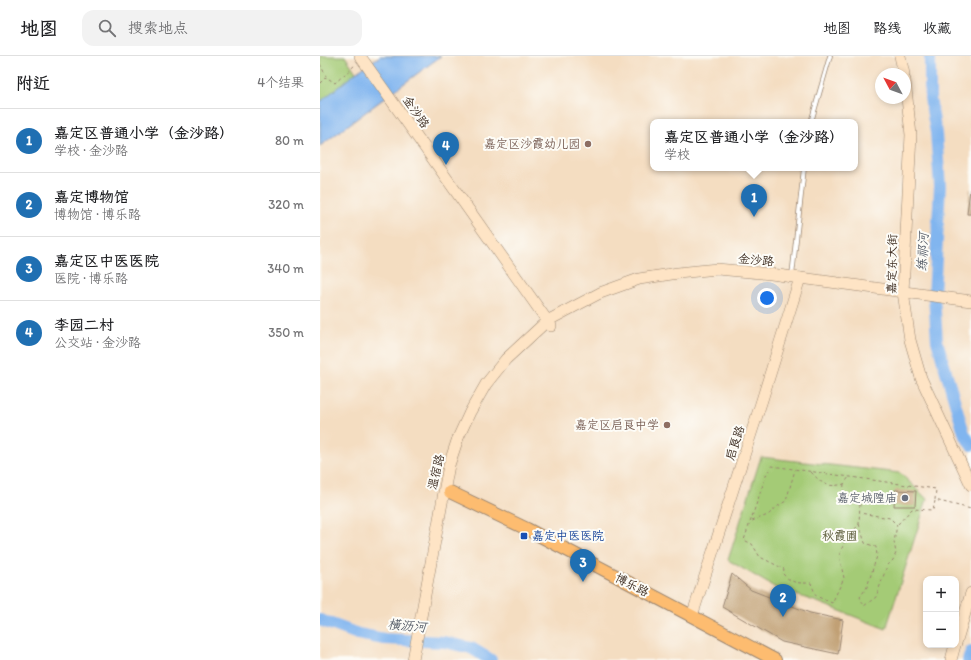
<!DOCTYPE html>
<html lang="zh">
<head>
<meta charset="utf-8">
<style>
  :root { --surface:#fff; --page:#f2f2f2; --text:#202124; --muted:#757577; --line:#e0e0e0; --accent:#1f6fb2 }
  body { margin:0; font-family:Itim,"LXGW WenKai TC",sans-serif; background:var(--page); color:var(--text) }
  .controls { position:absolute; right:12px; bottom:12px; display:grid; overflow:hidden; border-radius:8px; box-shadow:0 2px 6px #0003 }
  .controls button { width:36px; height:36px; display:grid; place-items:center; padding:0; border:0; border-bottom:1px solid var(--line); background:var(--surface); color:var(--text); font:20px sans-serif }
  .compass { position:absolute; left:555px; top:12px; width:36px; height:36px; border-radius:50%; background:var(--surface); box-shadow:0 2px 6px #0003; rotate:311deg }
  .you { position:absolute; left:447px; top:242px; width:14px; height:14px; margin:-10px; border:3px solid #fff; border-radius:50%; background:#1a73e8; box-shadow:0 0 0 6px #1a73e833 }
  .badge { display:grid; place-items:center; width:26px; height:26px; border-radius:50%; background:var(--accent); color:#fff; font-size:13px; font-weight:700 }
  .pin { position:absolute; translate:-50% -33px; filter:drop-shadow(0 1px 2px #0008) }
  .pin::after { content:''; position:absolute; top:21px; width:14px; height:12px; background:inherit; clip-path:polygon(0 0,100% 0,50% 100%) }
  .popup { position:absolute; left:330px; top:63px; width:208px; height:52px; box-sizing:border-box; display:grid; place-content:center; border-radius:8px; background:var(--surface); filter:drop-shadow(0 1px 3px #0005); font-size:13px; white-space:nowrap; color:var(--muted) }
  .popup b { font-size:15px; color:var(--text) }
  .popup::after { content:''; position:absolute; left:50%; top:100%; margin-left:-8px; border:8px solid transparent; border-top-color:var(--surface) }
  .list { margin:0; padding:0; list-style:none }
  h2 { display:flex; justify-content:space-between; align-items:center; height:52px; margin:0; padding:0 16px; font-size:17px }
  h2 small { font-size:13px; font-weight:400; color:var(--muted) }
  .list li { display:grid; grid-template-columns:26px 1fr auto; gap:12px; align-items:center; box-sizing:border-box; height:64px; padding:0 16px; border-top:1px solid var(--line) }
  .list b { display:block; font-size:15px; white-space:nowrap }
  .list p { margin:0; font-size:13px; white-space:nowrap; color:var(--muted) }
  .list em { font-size:13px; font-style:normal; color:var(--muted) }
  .icon { flex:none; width:22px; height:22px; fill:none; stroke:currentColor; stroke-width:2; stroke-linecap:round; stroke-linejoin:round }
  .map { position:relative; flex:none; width:651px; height:604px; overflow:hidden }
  header { display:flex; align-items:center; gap:24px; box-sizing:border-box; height:56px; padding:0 20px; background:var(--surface); border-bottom:1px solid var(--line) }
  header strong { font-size:19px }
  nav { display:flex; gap:22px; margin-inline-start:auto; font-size:14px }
  .search { width:280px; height:36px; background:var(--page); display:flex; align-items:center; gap:10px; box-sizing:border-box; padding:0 14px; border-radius:12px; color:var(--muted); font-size:15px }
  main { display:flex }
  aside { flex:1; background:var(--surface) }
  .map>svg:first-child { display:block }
  .green { fill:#a4cb76; stroke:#707a4a }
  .water { fill:#81b5ef; stroke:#5e7086 }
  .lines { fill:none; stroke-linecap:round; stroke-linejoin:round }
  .river { stroke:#81b5ef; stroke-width:12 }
  .building { fill:#c1a075 }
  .lane-casing { stroke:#988470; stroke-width:5.5 }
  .secondary-casing { stroke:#988470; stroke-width:12 }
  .primary-casing { stroke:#988470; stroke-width:14 }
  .path { stroke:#988470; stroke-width:1; stroke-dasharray:3 3; stroke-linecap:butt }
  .lane { stroke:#fff; stroke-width:4 }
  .secondary { stroke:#fee4c5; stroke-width:11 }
  .primary { stroke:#fdbc6f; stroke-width:12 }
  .education-dot { fill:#8d6e63; stroke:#fdfcf7; stroke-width:1.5 }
  .worship-dot { fill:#6b7280; stroke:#fdfcf7; stroke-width:1.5 }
  .transit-dot { fill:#1a4fb4; stroke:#fdfcf7; stroke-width:1.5 }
  .labels { text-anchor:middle; stroke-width:4; stroke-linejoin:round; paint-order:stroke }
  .street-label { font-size:12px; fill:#3b2a1e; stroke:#fdfcf7 }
  .education-label { font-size:12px; fill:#785e54; stroke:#fdfcf7; text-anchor:end }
  .worship-label { font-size:12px; fill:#5b616d; stroke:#fdfcf7; text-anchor:end }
  .transit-label { font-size:12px; fill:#164399; stroke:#fdfcf7; text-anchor:start }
  .park-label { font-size:12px; fill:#5a5a38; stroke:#fdfcf7 }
  .water-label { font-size:13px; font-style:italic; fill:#545b67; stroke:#fdfcf7 }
</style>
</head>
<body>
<header>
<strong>地图</strong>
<div class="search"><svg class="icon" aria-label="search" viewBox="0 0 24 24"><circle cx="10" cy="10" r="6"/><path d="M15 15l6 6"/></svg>搜索地点</div>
<nav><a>地图</a><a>路线</a><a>收藏</a></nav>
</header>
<main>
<aside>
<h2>附近<small>4个结果</small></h2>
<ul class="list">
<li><span class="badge">1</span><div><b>嘉定区普通小学（金沙路）</b><p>学校 · 金沙路</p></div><em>80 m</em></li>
<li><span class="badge">2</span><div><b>嘉定博物馆</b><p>博物馆 · 博乐路</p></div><em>320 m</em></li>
<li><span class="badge">3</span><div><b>嘉定区中医医院</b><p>医院 · 博乐路</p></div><em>340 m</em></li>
<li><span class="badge">4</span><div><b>李园二村</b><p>公交站 · 金沙路</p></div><em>350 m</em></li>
</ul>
</aside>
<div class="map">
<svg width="651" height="604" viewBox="0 0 651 604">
  <rect width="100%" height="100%" fill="#fdfcf7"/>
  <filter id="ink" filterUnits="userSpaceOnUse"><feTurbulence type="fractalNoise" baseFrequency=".025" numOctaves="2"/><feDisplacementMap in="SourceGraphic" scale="8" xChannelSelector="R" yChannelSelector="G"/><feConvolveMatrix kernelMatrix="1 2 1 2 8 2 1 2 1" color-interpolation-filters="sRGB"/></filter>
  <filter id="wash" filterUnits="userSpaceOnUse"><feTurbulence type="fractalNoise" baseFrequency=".012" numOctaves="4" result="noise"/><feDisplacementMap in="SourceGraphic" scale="16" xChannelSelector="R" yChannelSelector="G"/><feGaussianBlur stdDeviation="0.9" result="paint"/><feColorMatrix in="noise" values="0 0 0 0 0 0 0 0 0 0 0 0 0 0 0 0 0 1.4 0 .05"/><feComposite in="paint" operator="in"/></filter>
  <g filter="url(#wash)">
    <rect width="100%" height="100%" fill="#f4ddc1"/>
    <!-- green -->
    <g class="green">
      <polygon points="0,0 25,0 37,18 0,49"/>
      <polygon points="441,401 580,417 607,443 566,573 500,547 456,532 408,504"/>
    </g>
    <!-- water -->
    <polygon class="water" points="60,0 121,0 0,90 0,46 34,18"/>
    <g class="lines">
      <!-- river -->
      <g class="river">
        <polyline points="610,0 610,42 616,77 620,130 614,240 617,285 644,377 651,389"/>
        <polyline points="0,564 38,578 64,583 124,586 151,592 171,604"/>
        <polyline points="648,604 651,595"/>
      </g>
    </g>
    <g id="blocks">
      <!-- building -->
      <g class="building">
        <polygon points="650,133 651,133 651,158 647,158"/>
        <polygon points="575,434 596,435 595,450 574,450"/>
        <polygon points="412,518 431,534 490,557 523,564 518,598 462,586 402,551"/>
      </g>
    </g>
  </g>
  <g filter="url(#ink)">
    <use href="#blocks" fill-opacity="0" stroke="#988470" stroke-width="1"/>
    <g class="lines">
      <defs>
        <g id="lane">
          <polyline points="491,66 510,0"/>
          <polyline points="472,220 484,112"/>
        </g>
        <g id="secondary">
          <polyline points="40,0 231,270"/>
          <polyline points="580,0 584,18"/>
          <polyline points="585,24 591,79 583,236 590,284 601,322 651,429"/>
          <polyline points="372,560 442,344 480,222"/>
          <polyline points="636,587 651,537"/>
          <polyline points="93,604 129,409 138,382 150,356 166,328 186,303 227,265 280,237 319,223 358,217 397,213 451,218 651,245"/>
          <polyline points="631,604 635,589"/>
        </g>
        <polyline id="primary" points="130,436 207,473 455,604"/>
      </defs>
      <!-- lane casing -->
      <use href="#lane" class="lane-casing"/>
      <!-- secondary casing -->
      <use href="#secondary" class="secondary-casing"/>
      <!-- primary casing -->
      <use href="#primary" class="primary-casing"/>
      <!-- path -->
      <g class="path">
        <polyline points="0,8 6,20"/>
        <polyline points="0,27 6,21 15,27 35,9"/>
        <path d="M491,416c11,12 16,16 33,12l5,-7"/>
        <path d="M524,428l-1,10 17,9 -1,21 -15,19 -5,13 5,22 -12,25 -16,-7 -5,-13c-13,0 -19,1 -28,-9l1,-5 -24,-12 -8,-13 -8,-4 23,-67 5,-7 164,23 -1,11 36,9"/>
        <polyline points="432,465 448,459 458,450 466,445 475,414"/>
        <polyline points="539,468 545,487 556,491 557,500 547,531 540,541 544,550 556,541 567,510 573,504 576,497 574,486 577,469 570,462 540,457"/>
        <polyline points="578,468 592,453 613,454 615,445"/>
      </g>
      <!-- lane -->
      <use href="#lane" class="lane"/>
      <!-- secondary -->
      <use href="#secondary" class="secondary"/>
      <!-- primary -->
      <use href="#primary" class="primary"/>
    </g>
  </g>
  <!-- markers -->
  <g class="education-dot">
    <circle cx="268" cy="88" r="4"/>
    <circle cx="347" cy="369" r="4"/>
  </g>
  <circle class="worship-dot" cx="585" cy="442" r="4"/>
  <rect class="transit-dot" x="200" y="476" width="8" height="8" rx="2"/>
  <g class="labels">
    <!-- street labels -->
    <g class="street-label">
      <text transform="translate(96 56) rotate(55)" y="4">金沙路</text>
      <text transform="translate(436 204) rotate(5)" y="4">金沙路</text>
      <text transform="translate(572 208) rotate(-89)" y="4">嘉定东大街</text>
      <text transform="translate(415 387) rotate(-72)" y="4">启良路</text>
      <text transform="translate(116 416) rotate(-77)" y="4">温宿路</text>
      <text transform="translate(312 529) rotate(27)" y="4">博乐路</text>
    </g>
    <!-- education labels -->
    <g class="education-label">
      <text x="260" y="92">嘉定区沙霞幼儿园</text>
      <text x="339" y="373">嘉定区启良中学</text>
    </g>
    <!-- worship labels -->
    <g class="worship-label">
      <text x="577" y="446">嘉定城隍庙</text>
    </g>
    <!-- transit labels -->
    <g class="transit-label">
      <text x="212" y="484">嘉定中医医院</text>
    </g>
    <!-- park labels -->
    <g class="park-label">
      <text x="520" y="484">秋霞圃</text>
    </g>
    <!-- water labels -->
    <g class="water-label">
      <text transform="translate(602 196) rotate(-87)" y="5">练祁河</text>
      <text transform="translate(87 569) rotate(5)" y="5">横沥河</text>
    </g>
  </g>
</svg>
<div class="controls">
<button>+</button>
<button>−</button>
</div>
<svg class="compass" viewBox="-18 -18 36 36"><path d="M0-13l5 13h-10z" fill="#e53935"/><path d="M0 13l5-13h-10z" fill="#757577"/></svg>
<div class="you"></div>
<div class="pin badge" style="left:434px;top:161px">1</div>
<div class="popup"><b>嘉定区普通小学（金沙路）</b>学校</div>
<div class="pin badge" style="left:463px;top:561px">2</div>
<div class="pin badge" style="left:263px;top:526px">3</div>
<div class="pin badge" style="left:126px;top:109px">4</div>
</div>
</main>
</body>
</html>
